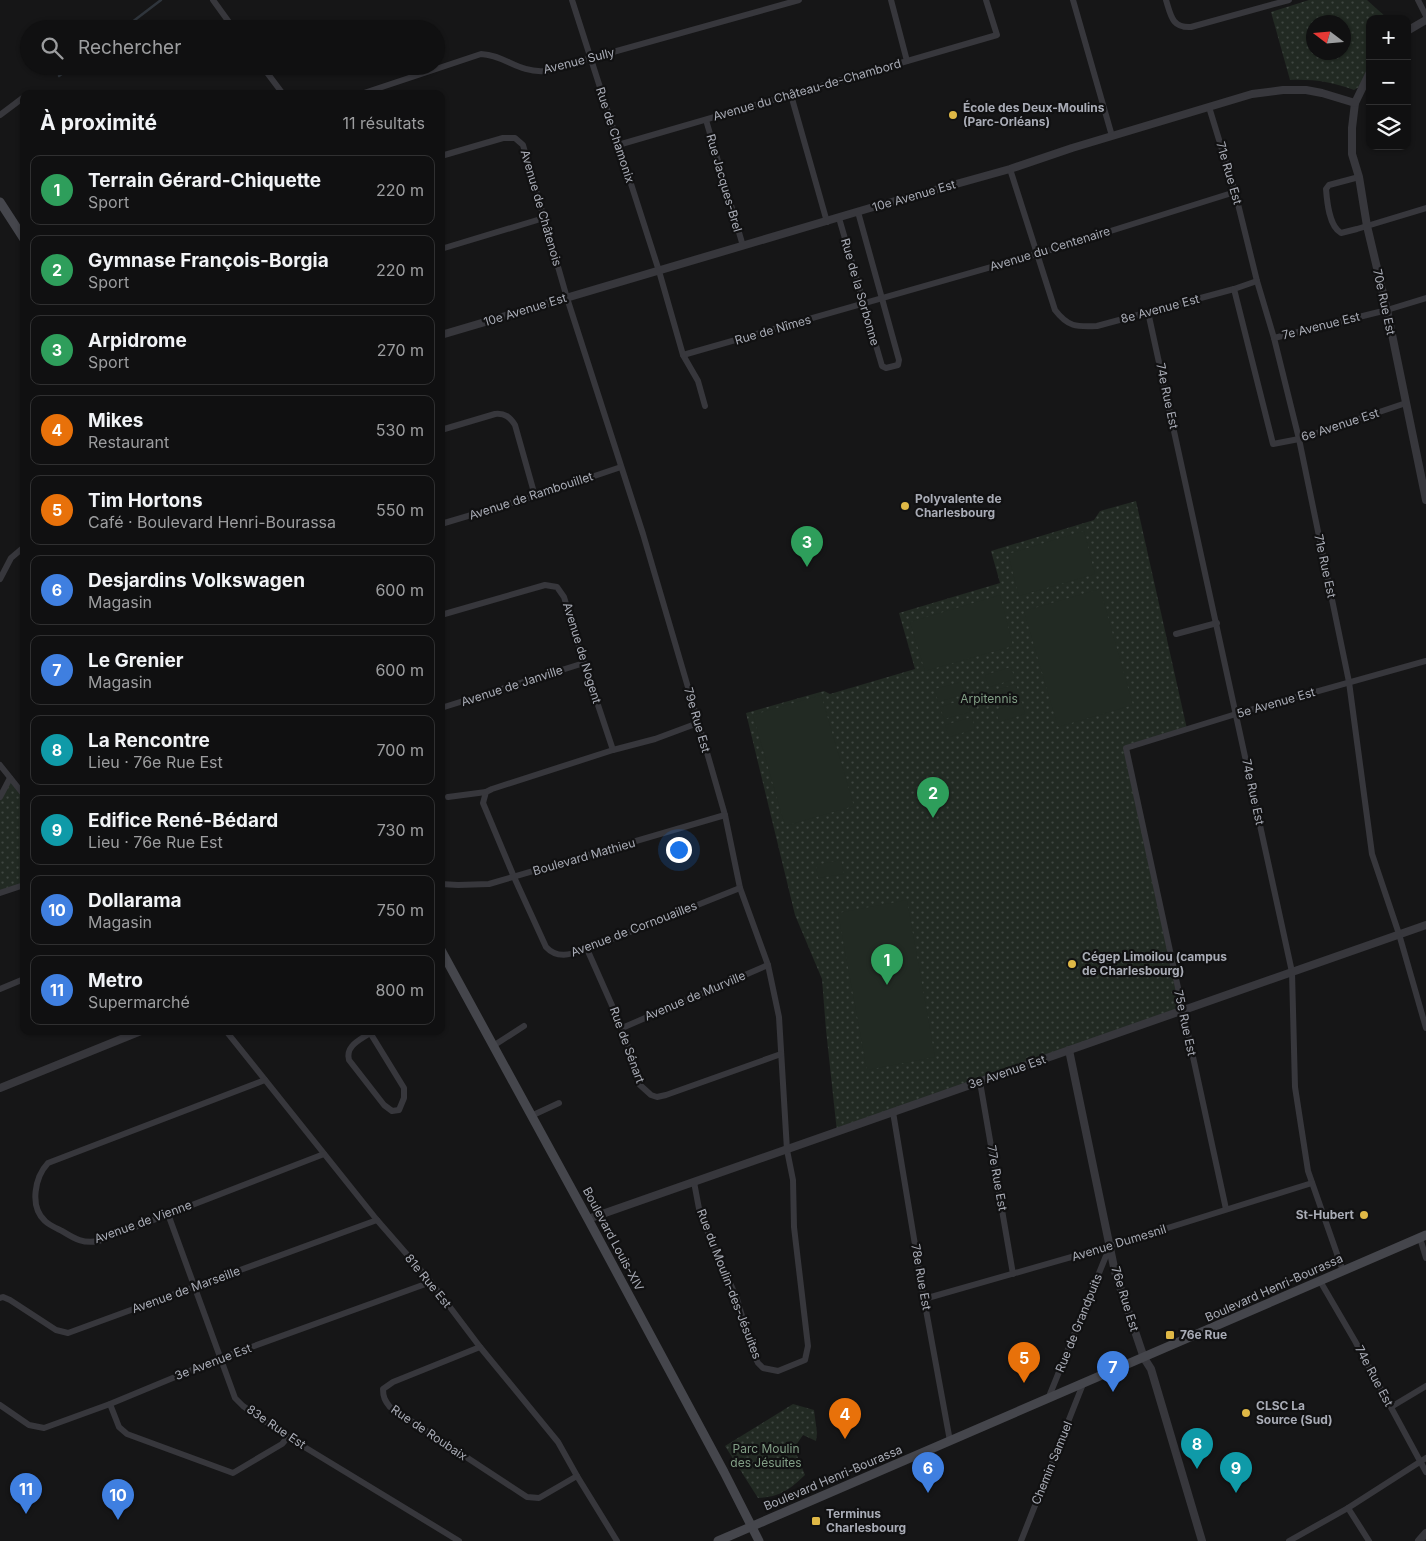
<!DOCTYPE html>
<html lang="fr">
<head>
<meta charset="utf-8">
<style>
  :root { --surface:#101011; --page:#19191a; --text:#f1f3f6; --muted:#9c9d9f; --line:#303031; --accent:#ea580c }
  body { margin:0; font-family:Inter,sans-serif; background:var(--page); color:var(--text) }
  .controls { position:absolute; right:15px; top:15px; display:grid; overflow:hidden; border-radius:10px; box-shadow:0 1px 4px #0004 }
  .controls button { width:45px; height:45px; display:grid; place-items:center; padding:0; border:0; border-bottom:1px solid var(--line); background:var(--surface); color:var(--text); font:25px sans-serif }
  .compass { position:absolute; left:1306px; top:15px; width:45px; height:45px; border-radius:50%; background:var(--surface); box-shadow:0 1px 4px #0004; rotate:286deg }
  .you { position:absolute; left:678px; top:849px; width:18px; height:18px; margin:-12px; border:4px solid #fff; border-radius:50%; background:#1a73e8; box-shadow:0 0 0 8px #1a73e833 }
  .badge { display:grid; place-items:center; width:32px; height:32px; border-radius:50%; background:var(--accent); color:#fff; font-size:16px; font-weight:700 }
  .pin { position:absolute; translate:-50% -41px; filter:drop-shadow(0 1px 2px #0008) }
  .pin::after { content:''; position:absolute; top:26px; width:18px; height:15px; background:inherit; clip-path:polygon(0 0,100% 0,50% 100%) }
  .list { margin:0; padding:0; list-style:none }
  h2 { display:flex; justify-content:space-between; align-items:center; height:65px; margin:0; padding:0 20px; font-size:21px }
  h2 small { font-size:16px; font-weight:400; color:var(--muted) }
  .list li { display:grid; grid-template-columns:32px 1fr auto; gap:15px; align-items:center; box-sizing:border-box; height:70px; margin:0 10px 10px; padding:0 10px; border:1px solid var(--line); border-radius:10px }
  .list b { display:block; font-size:19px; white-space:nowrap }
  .list p { margin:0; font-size:16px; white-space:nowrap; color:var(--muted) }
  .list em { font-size:16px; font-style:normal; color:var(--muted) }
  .icon { flex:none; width:28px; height:28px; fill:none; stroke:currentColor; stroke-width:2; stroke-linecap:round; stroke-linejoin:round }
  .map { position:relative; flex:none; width:1426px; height:1541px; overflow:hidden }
  .search { position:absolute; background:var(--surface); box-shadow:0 1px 4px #0004; left:20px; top:20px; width:425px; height:55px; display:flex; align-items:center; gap:12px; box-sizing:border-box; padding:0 18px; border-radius:28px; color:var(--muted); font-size:19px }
  .panel { position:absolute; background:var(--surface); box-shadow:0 1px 4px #0004; left:20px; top:90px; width:425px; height:945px; border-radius:10px }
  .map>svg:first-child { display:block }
  .park { fill:url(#park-dots); fill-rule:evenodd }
  .pitch { fill:#222a23 }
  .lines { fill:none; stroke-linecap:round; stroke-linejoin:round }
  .stream { stroke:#2f353c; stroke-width:2.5 }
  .minor { stroke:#37373c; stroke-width:6 }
  .tertiary { stroke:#37373c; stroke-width:8 }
  .secondary { stroke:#45464c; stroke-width:9 }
  .poi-dot { fill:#dfb846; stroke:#111112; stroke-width:2 }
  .labels { text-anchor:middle; stroke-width:4.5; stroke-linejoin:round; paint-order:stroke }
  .street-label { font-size:12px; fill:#a9acb6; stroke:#111112 }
  .poi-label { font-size:12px; font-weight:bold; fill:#a9acb6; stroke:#111112; text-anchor:start }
  .park-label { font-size:12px; fill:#829f86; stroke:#111112 }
</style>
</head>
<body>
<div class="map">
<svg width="1426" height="1541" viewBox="0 0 1426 1541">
  <defs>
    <pattern id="park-dots" width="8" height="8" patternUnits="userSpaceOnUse" patternTransform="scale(1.25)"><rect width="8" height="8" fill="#222a23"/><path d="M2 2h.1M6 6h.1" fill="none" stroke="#3f4641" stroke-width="1.8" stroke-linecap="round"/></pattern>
  </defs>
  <rect width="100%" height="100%" fill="#161617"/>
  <!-- park -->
  <g class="park">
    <path d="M1309,0h58l21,19h-18v46l-11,22 -5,3c-21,-8 -41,-11 -64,-10l-19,-68zM1314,22h30v30h-30z"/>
    <polygon points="1136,501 1187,729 1126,748 1183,1010 837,1132 826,1030 822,979 795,915 746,713 824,691 830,694 915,669 899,613 1000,583 991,551 1094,520 1100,511"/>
    <polygon points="10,778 24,795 24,885 0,893 0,797"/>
    <path d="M793,1404l21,6 3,23 -1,8 -13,-6 -9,13 11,27c-16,15 -25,22 -47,23l-33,-52z"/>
  </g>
  <!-- pitch -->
  <g class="pitch">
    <polygon points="1084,531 1095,574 1019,596 1008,554"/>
    <polygon points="1100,589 1133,705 1058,727 1024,611"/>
    <polygon points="1000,595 1013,646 925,671 910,622"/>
    <polygon points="1011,667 1015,679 989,687 985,675"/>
    <polygon points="961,682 965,694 938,702 935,689"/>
    <polygon points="1016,684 1020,697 994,704 990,692"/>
    <polygon points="821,695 854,806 785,826 753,715"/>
    <polygon points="966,699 970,712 944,719 940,707"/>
    <polygon points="1022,702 1025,714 999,722 996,710"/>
    <polygon points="972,717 975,729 949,737 945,725"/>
    <polygon points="841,860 844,874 818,878 816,865"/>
    <polygon points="907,900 935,1057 867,1070 838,913"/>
  </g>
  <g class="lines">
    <!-- stream -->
    <g class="stream">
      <polyline points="123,29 161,0"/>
      <polyline points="59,76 73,66"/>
    </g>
    <!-- minor -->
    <g class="minor">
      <polyline points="213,0 234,29"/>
      <polyline points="572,0 659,271 683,355 698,381 705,406"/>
      <polyline points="891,0 907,61"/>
      <polyline points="1073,0 1112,136"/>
      <path d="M1166,0c5,16 6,28 25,27l98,-27"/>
      <polyline points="1418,0 1426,16"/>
      <polyline points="262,66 283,94"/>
      <path d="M361,94l120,-40c24,1 37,19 64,17l254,-71"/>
      <polyline points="791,95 827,222"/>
      <polyline points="1209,107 1235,192 1257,281 1274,338 1299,439 1349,682 1372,854 1399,934 1426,1028"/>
      <polyline points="0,115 24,97"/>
      <polyline points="706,120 743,246"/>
      <polyline points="618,145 997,35 986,0"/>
      <polyline points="441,156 503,138 515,138 523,145 567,298 643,534 697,718 725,815 740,888 768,965 779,1017 787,1150 793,1180 794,1227 808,1346 805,1360 778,1371 763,1368 758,1363 753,1353 737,1299 700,1214 694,1182"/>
      <path d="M1010,169l45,141c13,17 21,17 42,16l137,-37 23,-8"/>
      <path d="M1359,177l-30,8 -3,4c1,13 3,37 15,44l16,-4 69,-21"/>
      <polyline points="839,218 882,366 886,368 898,365 899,360 858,212"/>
      <polyline points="441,249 544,218"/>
      <polyline points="1234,289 1273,444 1299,439 1406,403"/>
      <polyline points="1148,312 1292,972 1295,1087 1308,1171 1343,1271"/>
      <polyline points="1274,338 1387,310 1426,298"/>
      <polyline points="683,355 1037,254 1235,192"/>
      <path d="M441,430l54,-16c10,-1 15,3 20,11l20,71"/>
      <polyline points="441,524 535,496 621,467"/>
      <polyline points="0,579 11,558 24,547"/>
      <polyline points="441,615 545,585 557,587 564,597 584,663 613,750"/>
      <polyline points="1176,634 1217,623"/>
      <polyline points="441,708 584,663"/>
      <path d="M698,723l-43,16 -42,11 -121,39 -6,3 -3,11 31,74 32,70c12,13 26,7 41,2l153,-61"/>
      <polyline points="0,765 24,795"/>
      <polyline points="0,797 10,778"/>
      <polyline points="448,797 486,792"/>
      <polyline points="441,884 458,885 489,884 725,815"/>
      <polyline points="0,893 24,885"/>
      <polyline points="587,949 622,1028 640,1085 651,1095 657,1097 666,1095 781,1054"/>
      <polyline points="0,989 24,979"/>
      <polyline points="622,1028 768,965"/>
      <polyline points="226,1031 377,1220 431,1282 480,1347 558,1442 577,1476 617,1541"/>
      <path d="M369,1031l35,57v10l-5,12 -7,1 -8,-6 -35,-45c-4,-14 11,-20 21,-27"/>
      <polyline points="493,1046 524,1026"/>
      <path d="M265,1080l-217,83c-13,14 -19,43 -3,58 4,4 11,7 17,10 13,8 21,13 37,10l225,-87"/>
      <polyline points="980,1082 1013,1274"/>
      <polyline points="893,1112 924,1299 950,1441"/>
      <polyline points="531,1116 559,1103"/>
      <polyline points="1226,1209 1126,748 1236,714 1426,661"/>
      <polyline points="168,1214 235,1398 243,1406 288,1437 459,1541"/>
      <polyline points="1420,1238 1426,1258"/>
      <polyline points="1320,1281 1355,1341 1426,1472"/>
      <polyline points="0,1298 3,1297 10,1300 56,1330 68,1333 377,1220"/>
      <polyline points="924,1299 1110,1246 1312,1183"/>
      <path d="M480,1347l-87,35 -10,7c0,8 2,12 7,18l137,90 12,1 38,-22"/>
      <polyline points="1048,1399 1110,1246"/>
      <polyline points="110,1404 119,1427 127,1434 233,1473 282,1444 288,1437"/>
      <polyline points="0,1405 29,1425 44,1428 110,1404 221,1358 431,1282"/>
      <polyline points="1391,1407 1426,1386"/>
      <polyline points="1348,1508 1369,1541"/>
      <polyline points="1021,1541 1083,1384"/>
      <polyline points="1289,1541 1348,1508 1426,1458"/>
    </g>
    <!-- tertiary -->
    <g class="tertiary">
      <polyline points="1407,31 1426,20"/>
      <polyline points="1370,72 1355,103 1352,128 1352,154 1359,177 1367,226 1387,310 1426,500"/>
      <polyline points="441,335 870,208 1010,169 1072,148 1252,94 1283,90 1306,90 1322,93 1355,103"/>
      <polyline points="1069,1050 1115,1272 1144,1358 1151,1369 1202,1541"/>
      <polyline points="0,1088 141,1031"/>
      <polyline points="588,1219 1426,925"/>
      <polyline points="1419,1541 1426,1533"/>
    </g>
    <!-- secondary -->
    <g class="secondary">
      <polyline points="0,202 24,239"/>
      <polyline points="441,950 588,1219 724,1472 759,1541"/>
      <polyline points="718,1541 1426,1235"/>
    </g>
  </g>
  <!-- markers -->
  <g class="poi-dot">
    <circle cx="953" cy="115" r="5"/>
    <circle cx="905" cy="506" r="5"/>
    <circle cx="1072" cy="964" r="5"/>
    <circle cx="1364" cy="1215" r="5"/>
    <rect x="1165" y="1330" width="10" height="10" rx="2.5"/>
    <circle cx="1246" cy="1413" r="5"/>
    <rect x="811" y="1516" width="10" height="10" rx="2.5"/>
  </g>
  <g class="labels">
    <!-- street labels -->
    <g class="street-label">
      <text transform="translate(579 61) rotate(-14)" y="4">Avenue Sully</text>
      <text transform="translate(807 90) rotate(-16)" y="4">Avenue du Château-de-Chambord</text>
      <text transform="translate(615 135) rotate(72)" y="4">Rue de Chamonix</text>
      <text transform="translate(1229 173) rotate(74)" y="4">71e Rue Est</text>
      <text transform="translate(724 183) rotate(74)" y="4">Rue Jacques-Brel</text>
      <text transform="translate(914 196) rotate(-16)" y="4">10e Avenue Est</text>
      <text transform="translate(541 208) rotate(74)" y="4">Avenue de Châtenois</text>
      <text transform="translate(1050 249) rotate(-17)" y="4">Avenue du Centenaire</text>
      <text transform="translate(860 292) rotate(74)" y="4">Rue de la Sorbonne</text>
      <text transform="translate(1384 302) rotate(78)" y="4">70e Rue Est</text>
      <text transform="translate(1160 309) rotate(-15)" y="4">8e Avenue Est</text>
      <text transform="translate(525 310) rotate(-17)" y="4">10e Avenue Est</text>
      <text transform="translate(1321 326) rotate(-14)" y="4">7e Avenue Est</text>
      <text transform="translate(773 330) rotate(-16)" y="4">Rue de Nîmes</text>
      <text transform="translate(1167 396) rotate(78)" y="4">74e Rue Est</text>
      <text transform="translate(1340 425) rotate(-18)" y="4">6e Avenue Est</text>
      <text transform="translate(531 496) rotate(-18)" y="4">Avenue de Rambouillet</text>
      <text transform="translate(1325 566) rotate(78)" y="4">71e Rue Est</text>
      <text transform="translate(582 653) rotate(73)" y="4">Avenue de Nogent</text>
      <text transform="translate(512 686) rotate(-18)" y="4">Avenue de Janville</text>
      <text transform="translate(1276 703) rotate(-16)" y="4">5e Avenue Est</text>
      <text transform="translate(697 720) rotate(74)" y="4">79e Rue Est</text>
      <text transform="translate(1253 792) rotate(78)" y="4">74e Rue Est</text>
      <text transform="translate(584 857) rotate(-16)" y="4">Boulevard Mathieu</text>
      <text transform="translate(634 929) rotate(-21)" y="4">Avenue de Cornouailles</text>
      <text transform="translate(695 996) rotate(-23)" y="4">Avenue de Murville</text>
      <text transform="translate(1185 1023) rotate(78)" y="4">75e Rue Est</text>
      <text transform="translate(627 1045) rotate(70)" y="4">Rue de Sénart</text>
      <text transform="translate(1007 1072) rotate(-19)" y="4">3e Avenue Est</text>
      <text transform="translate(997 1178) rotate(80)" y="4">77e Rue Est</text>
      <text transform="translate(143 1222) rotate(-20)" y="4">Avenue de Vienne</text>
      <text transform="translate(613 1239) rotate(62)" y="4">Boulevard Louis-XIV</text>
      <text transform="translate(1119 1243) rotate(-17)" y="4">Avenue Dumesnil</text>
      <text transform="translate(921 1277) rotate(80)" y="4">78e Rue Est</text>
      <text transform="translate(428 1281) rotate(51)" y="4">81e Rue Est</text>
      <text transform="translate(729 1284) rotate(69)" y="4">Rue du Moulin-des-Jésuites</text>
      <text transform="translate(1274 1288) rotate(-24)" y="4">Boulevard Henri-Bourassa</text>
      <text transform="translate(186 1290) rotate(-20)" y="4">Avenue de Marseille</text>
      <text transform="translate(1125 1299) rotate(73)" y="4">76e Rue Est</text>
      <text transform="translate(1079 1323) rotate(-68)" y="4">Rue de Grandpuits</text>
      <text transform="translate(213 1362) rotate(-21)" y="4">3e Avenue Est</text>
      <text transform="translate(1374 1376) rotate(62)" y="4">74e Rue Est</text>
      <text transform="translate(276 1427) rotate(34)" y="4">83e Rue Est</text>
      <text transform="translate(429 1433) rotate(34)" y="4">Rue de Roubaix</text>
      <text transform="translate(1052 1463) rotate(-68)" y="4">Chemin Samuel</text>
      <text transform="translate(833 1478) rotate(-23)" y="4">Boulevard Henri-Bourassa</text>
    </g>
    <!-- poi labels -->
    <g class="poi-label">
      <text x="963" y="112">École des Deux-Moulins<tspan x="963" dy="14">(Parc-Orléans)</tspan></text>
      <text x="915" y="503">Polyvalente de<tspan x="915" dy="14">Charlesbourg</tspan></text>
      <text x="1082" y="961">Cégep Limoilou (campus<tspan x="1082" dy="14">de Charlesbourg)</tspan></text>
      <text x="1354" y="1219" text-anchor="end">St-Hubert</text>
      <text x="1180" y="1339">76e Rue</text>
      <text x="1256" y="1410">CLSC La<tspan x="1256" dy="14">Source (Sud)</tspan></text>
      <text x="826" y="1518">Terminus<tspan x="826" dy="14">Charlesbourg</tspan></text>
    </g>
    <!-- park labels -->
    <g class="park-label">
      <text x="989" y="703">Arpitennis</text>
      <text x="766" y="1453">Parc Moulin<tspan x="766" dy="14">des Jésuites</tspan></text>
    </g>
  </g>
</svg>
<div class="controls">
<button>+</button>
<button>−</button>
<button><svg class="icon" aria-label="layers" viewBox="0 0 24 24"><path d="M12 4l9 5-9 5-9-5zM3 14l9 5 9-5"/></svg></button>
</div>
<svg class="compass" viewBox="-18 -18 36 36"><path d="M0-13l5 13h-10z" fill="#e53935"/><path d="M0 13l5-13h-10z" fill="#9c9d9f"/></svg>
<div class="you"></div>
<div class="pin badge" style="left:887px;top:985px;background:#2e9e5b">1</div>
<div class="pin badge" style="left:933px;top:818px;background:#2e9e5b">2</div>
<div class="pin badge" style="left:807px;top:567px;background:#2e9e5b">3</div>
<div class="pin badge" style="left:845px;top:1439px;background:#e8710a">4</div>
<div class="pin badge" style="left:1024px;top:1383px;background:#e8710a">5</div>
<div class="pin badge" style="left:928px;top:1493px;background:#3f7fe0">6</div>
<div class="pin badge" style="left:1113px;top:1392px;background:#3f7fe0">7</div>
<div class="pin badge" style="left:1197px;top:1469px;background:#0f9aa8">8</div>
<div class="pin badge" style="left:1236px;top:1493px;background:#0f9aa8">9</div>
<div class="pin badge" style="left:118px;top:1520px;background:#3f7fe0">10</div>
<div class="pin badge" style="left:26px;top:1514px;background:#3f7fe0">11</div>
<div class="search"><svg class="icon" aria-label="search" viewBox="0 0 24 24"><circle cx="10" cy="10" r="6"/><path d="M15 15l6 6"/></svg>Rechercher</div>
<section class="panel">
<h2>À proximité<small>11 résultats</small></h2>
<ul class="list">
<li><span class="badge" style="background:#2e9e5b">1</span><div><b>Terrain Gérard-Chiquette</b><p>Sport</p></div><em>220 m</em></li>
<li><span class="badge" style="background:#2e9e5b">2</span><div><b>Gymnase François-Borgia</b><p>Sport</p></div><em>220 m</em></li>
<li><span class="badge" style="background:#2e9e5b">3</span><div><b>Arpidrome</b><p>Sport</p></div><em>270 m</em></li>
<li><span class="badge" style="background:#e8710a">4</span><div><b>Mikes</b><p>Restaurant</p></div><em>530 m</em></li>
<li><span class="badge" style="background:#e8710a">5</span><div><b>Tim Hortons</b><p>Café · Boulevard Henri-Bourassa</p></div><em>550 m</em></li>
<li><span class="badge" style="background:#3f7fe0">6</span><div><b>Desjardins Volkswagen</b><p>Magasin</p></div><em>600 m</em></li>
<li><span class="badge" style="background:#3f7fe0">7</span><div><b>Le Grenier</b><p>Magasin</p></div><em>600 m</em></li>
<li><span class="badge" style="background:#0f9aa8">8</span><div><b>La Rencontre</b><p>Lieu · 76e Rue Est</p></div><em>700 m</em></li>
<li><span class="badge" style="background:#0f9aa8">9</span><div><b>Edifice René-Bédard</b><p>Lieu · 76e Rue Est</p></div><em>730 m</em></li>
<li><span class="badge" style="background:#3f7fe0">10</span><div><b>Dollarama</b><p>Magasin</p></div><em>750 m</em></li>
<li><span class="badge" style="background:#3f7fe0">11</span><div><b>Metro</b><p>Supermarché</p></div><em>800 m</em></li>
</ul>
</section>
</div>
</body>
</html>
